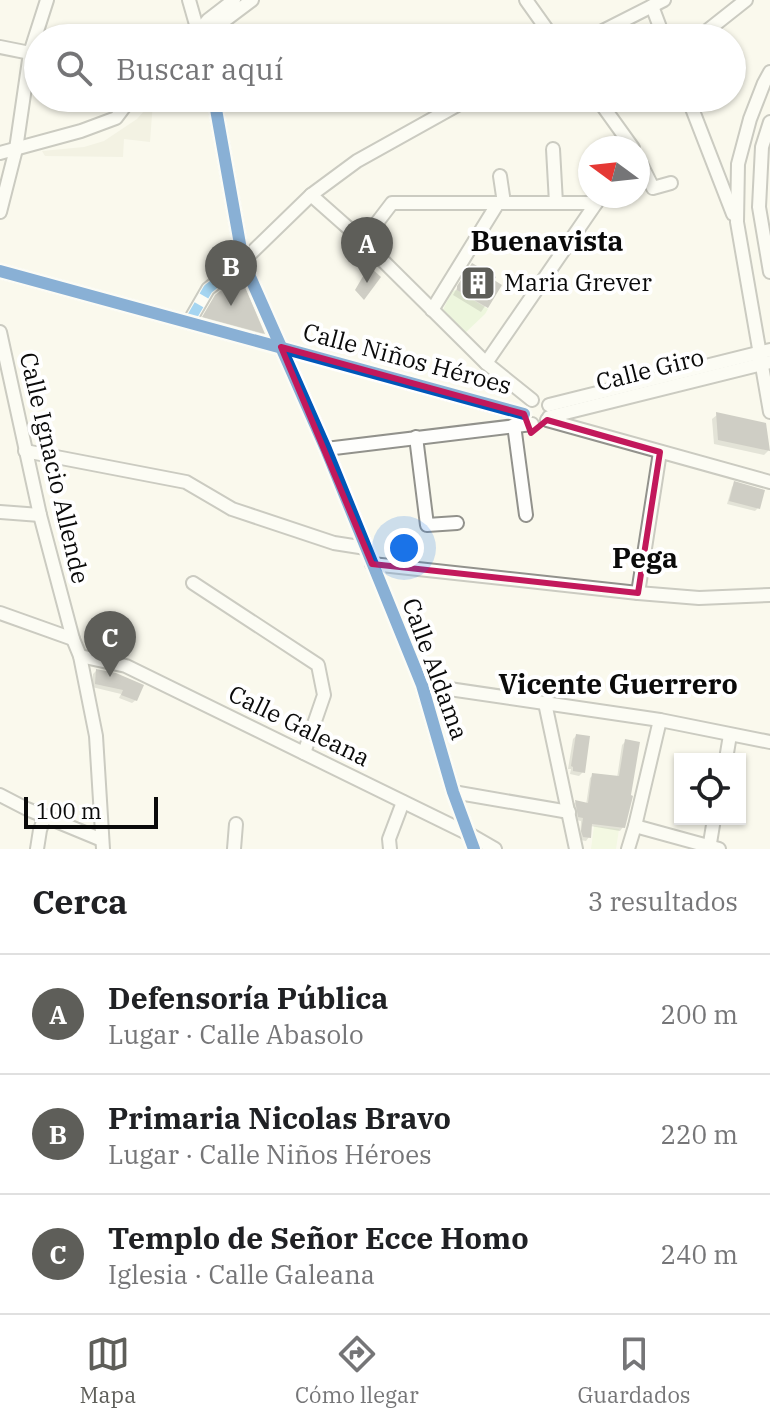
<!DOCTYPE html>
<html lang="es">
<head>
<meta charset="utf-8">
<style>
  :root { --surface:#fff; --page:#f6f6f6; --text:#202124; --muted:#757577; --line:#e0e0e0; --accent:#5e5e59 }
  body { margin:0; font-family:"IBM Plex Serif",serif; background:var(--page); color:var(--text) }
  .controls { position:absolute; right:24px; bottom:24px; display:grid; overflow:hidden; border-radius:0px; box-shadow:0 2px 6px #0004 }
  .controls button { width:72px; height:72px; display:grid; place-items:center; padding:0; border:0; border-bottom:2px solid var(--line); background:var(--surface); color:var(--text); font:40px sans-serif }
  .compass { position:absolute; left:578px; top:136px; width:72px; height:72px; border-radius:50%; background:var(--surface); box-shadow:0 2px 6px #0004; rotate:285deg }
  .scale { position:absolute; left:24px; bottom:20px; width:134px; box-sizing:border-box; padding-left:8px; border:4px solid #0a0a0a; border-top:0; font-size:22px; line-height:28px; white-space:nowrap; color:#0a0a0a; -webkit-text-stroke:6px #fff; paint-order:stroke }
  .you { position:absolute; left:404px; top:548px; width:28px; height:28px; margin:-20px; border:6px solid #fff; border-radius:50%; background:#1a73e8; box-shadow:0 0 0 12px #1a73e833 }
  .badge { display:grid; place-items:center; width:52px; height:52px; border-radius:50%; background:var(--accent); color:#fff; font-size:26px; font-weight:700 }
  .pin { position:absolute; translate:-50% -66px; filter:drop-shadow(0 2px 4px #0008) }
  .pin::after { content:''; position:absolute; top:42px; width:28px; height:24px; background:inherit; clip-path:polygon(0 0,100% 0,50% 100%) }
  .list { margin:0; padding:0; list-style:none }
  h2 { display:flex; justify-content:space-between; align-items:center; height:104px; margin:0; padding:0 32px; font-size:34px }
  h2 small { font-size:26px; font-weight:400; color:var(--muted) }
  .list li { display:grid; grid-template-columns:52px 1fr auto; gap:24px; align-items:center; box-sizing:border-box; height:120px; padding:0 32px; border-top:2px solid var(--line) }
  .list b { display:block; font-size:30px; white-space:nowrap }
  .list p { margin:0; font-size:26px; white-space:nowrap; color:var(--muted) }
  .list em { font-size:26px; font-style:normal; color:var(--muted) }
  .icon { flex:none; width:44px; height:44px; fill:none; stroke:currentColor; stroke-width:2; stroke-linecap:round; stroke-linejoin:round }
  .map { position:relative; flex:none; width:770px; height:849px; overflow:hidden }
  .search { position:absolute; background:var(--surface); box-shadow:0 2px 6px #0004; left:24px; right:24px; top:24px; height:88px; display:flex; align-items:center; gap:20px; box-sizing:border-box; padding:0 28px; border-radius:44px; color:var(--muted); font-size:30px }
  .sheet { height:464px; background:var(--surface) }
  nav { display:flex; justify-content:space-around; align-items:center; box-sizing:border-box; height:112px; border-top:2px solid var(--line); background:var(--surface); font-size:22px; color:var(--muted) }
  nav a { display:grid; justify-items:center; gap:4px }
  nav .on { color:var(--accent) }
  .map>svg:first-child { display:block }
  .green { fill:#def2ca }
  .pitch { fill:#eaf6d5 }
  .plaza { fill:#eae8d8 }
  .shadow { fill:#0003 }
  .building { fill:#9c9a94 }
  .lines { fill:none; stroke-linecap:round; stroke-linejoin:round }
  .minor-casing { stroke:#92928c; stroke-width:16 }
  .minor { stroke:#fefefc; stroke-width:12 }
  .quiet { stroke:#3fa9f5; stroke-width:10; stroke-dasharray:20 10; stroke-linecap:butt }
  .cycleway-casing { stroke:#fff; stroke-width:17 }
  .cycleway { stroke:#0057b8; stroke-width:12 }
  .marked { fill:none; stroke:#c2185b; stroke-width:6; stroke-linejoin:round }
  .labels { text-anchor:middle; stroke-width:8; stroke-linejoin:round; paint-order:stroke }
  .poi-label { font-size:24px; fill:#0a0a0a; stroke:#fff; text-anchor:start }
  .street-label { font-size:24px; fill:#0a0a0a; stroke:#fff }
  .quarter-label { font-size:28px; font-weight:bold; fill:#0a0a0a; stroke:#fff }
</style>
</head>
<body>
<div class="map">
<svg width="770" height="849" viewBox="0 0 770 849">
  <rect width="100%" height="100%" fill="#faf9ed"/>
  <!-- green -->
  <polygon class="green" points="457,290 488,309 485,314 464,334 441,314 452,291"/>
  <!-- pitch -->
  <polygon class="pitch" points="594,826 619,829 616,849 591,849"/>
  <!-- plaza -->
  <polygon class="plaza" points="153,101 150,142 124,139 123,157 45,156 42,151 84,147 104,141 137,119"/>
  <!-- shadow -->
  <g class="shadow">
    <polygon points="472,265 499,286 481,312 453,295 467,270"/>
    <polygon points="238,279 263,334 260,336 201,320 212,301"/>
    <polygon points="717,415 765,425 768,451 764,455 714,444 712,419"/>
    <polygon points="735,484 758,508 755,511 727,504 732,487"/>
    <polygon points="96,671 116,675 136,700 132,703 119,698 121,694 92,687 93,674"/>
    <polygon points="576,736 583,772 579,776 570,774 571,769 568,769 573,739"/>
    <polygon points="626,741 623,827 620,831 590,826 589,837 586,841 580,840 581,821 576,820 572,805 576,802 586,805 590,778 593,775 617,778 622,745"/>
  </g>
  <!-- building -->
  <g class="building">
    <polygon points="472,263 496,277 494,280 502,285 488,308 457,290 457,286"/>
    <polygon points="369,266 381,277 364,300 355,290"/>
    <polygon points="240,275 265,334 202,317 215,295"/>
    <polygon points="716,412 766,423 770,451 718,440"/>
    <polygon points="734,481 765,490 760,509 729,501"/>
    <polygon points="96,669 116,673 144,685 137,701 121,695 123,690 95,684"/>
    <polygon points="576,734 590,736 585,773 573,771 573,767 571,766"/>
    <polygon points="625,739 640,742 631,795 633,796 625,828 592,824 591,838 583,837 581,831 583,818 578,817 575,800 588,803 592,773 619,776"/>
  </g>
  <g class="lines">
    <defs>
      <g id="minor">
        <polyline points="189,0 199,35"/>
        <polyline points="526,0 553,38"/>
        <polyline points="652,6 664,38"/>
        <polyline points="198,32 208,20 234,0"/>
        <polyline points="187,38 198,32 212,30 252,0"/>
        <polyline points="589,38 664,0"/>
        <polyline points="698,38 746,0"/>
        <polyline points="0,47 35,54"/>
        <polyline points="770,72 764,83 750,119 738,164 737,222 770,412"/>
        <polyline points="214,98 243,261 326,449 422,685 453,792 474,849"/>
        <polyline points="597,98 633,148"/>
        <polyline points="688,98 733,214"/>
        <polyline points="770,122 762,147 759,207 770,272"/>
        <polyline points="553,149 556,203"/>
        <polyline points="0,153 81,131 116,118 131,98"/>
        <polyline points="638,158 653,188 671,183"/>
        <polyline points="500,176 504,203"/>
        <polyline points="311,195 363,241 486,363 532,400"/>
        <polyline points="0,212 16,149 30,53 47,0"/>
        <polyline points="363,241 392,203 596,203"/>
        <polyline points="0,271 524,414"/>
        <polyline points="432,310 498,203"/>
        <polyline points="189,322 208,289 243,261 311,195 357,161 470,98"/>
        <polyline points="0,332 40,515 73,639 80,656 96,736 103,849"/>
        <polyline points="486,363 601,196"/>
        <polyline points="549,405 770,350"/>
        <polyline points="549,417 770,362"/>
        <polyline points="547,420 770,482"/>
        <polyline points="514,425 526,515"/>
        <polyline points="416,437 427,525 457,523"/>
        <polyline points="326,449 532,424"/>
        <polyline points="25,451 186,482 232,509 334,543 366,548"/>
        <polyline points="0,512 40,515"/>
        <polyline points="372,564 638,593 699,598 770,595"/>
        <polyline points="193,583 318,665 324,695 304,753"/>
        <polyline points="638,593 660,452"/>
        <polyline points="0,613 73,639"/>
        <polyline points="80,656 126,666 469,834 495,849"/>
        <polyline points="422,685 660,720 770,742"/>
        <polyline points="545,703 576,849"/>
        <polyline points="726,759 730,735"/>
        <polyline points="453,792 569,812"/>
        <polyline points="0,795 27,809 102,840"/>
        <polyline points="635,826 719,849"/>
        <polyline points="37,849 40,830 45,816"/>
        <polyline points="234,849 236,824"/>
        <polyline points="390,849 389,839 403,802"/>
        <polyline points="628,849 635,826 660,720"/>
        <polyline points="709,849 714,819"/>
      </g>
    </defs>
    <!-- minor casing -->
    <use href="#minor" class="minor-casing"/>
    <!-- minor -->
    <use href="#minor" class="minor"/>
    <!-- quiet -->
    <polyline class="quiet" points="189,322 208,289 243,261"/>
    <defs>
      <g id="cycleway">
        <polyline points="214,98 243,261 326,449 422,685 453,792 474,849"/>
        <polyline points="0,271 524,414"/>
      </g>
    </defs>
    <!-- cycleway casing -->
    <use href="#cycleway" class="cycleway-casing"/>
    <!-- cycleway -->
    <use href="#cycleway" class="cycleway"/>
  </g>
  <!-- marked area -->
  <path d="M0 0H770V849H0ZM281,347l243,67 7,19 16,-13 113,32 -22,141 -266,-29z" fill="#faf9ed" fill-opacity=".55" fill-rule="evenodd"/>
  <path class="marked" d="M281,347l243,67 7,19 16,-13 113,32 -22,141 -266,-29z"/>
  <!-- icons -->
  <defs>
    <symbol id="building-square" viewBox="-11 -11 22 22"><rect x="-9" y="-9" width="18" height="18" rx="4" fill="#5e5e59" stroke="#fff"/><path d="M-4-6H4V6H1V3H-1V6H-4ZM-2.5-4.3h1.7v1.8h-1.7ZM.8-4.3h1.7v1.8H.8ZM-2.5-1h1.7V.8h-1.7ZM.8-1h1.7V.8H.8Z" fill="#fff"/></symbol>
  </defs>
  <g fill-rule="evenodd">
    <use href="#building-square" x="458" y="263" width="40" height="40"/>
  </g>
  <g class="labels">
    <!-- poi labels -->
    <g class="poi-label">
      <text x="504" y="291">Maria Grever</text>
    </g>
    <!-- street labels -->
    <g class="street-label">
      <text transform="translate(407 359) rotate(15)" y="8">Calle Niños Héroes</text>
      <text transform="translate(650 370) rotate(-14)" y="8">Calle Giro</text>
      <text transform="translate(54 468) rotate(77)" y="8">Calle Ignacio Allende</text>
      <text transform="translate(435 669) rotate(70)" y="8">Calle Aldama</text>
      <text transform="translate(299 726) rotate(26)" y="8">Calle Galeana</text>
    </g>
    <!-- quarter labels -->
    <g class="quarter-label">
      <text x="547" y="251">Buenavista</text>
      <text x="645" y="568">Pega</text>
      <text x="618" y="694">Vicente Guerrero</text>
    </g>
  </g>
</svg>
<div class="controls">
<button><svg class="icon" aria-label="locate" viewBox="0 0 24 24"><circle cx="12" cy="12" r="6"/><path d="M12 2v4M12 18v4M2 12h4M18 12h4"/></svg></button>
</div>
<svg class="compass" viewBox="-18 -18 36 36"><path d="M0-13l5 13h-10z" fill="#e53935"/><path d="M0 13l5-13h-10z" fill="#757577"/></svg>
<div class="scale">100 m</div>
<div class="you"></div>
<div class="pin badge" style="left:367px;top:283px">A</div>
<div class="pin badge" style="left:231px;top:306px">B</div>
<div class="pin badge" style="left:110px;top:677px">C</div>
<div class="search"><svg class="icon" aria-label="search" viewBox="0 0 24 24"><circle cx="10" cy="10" r="6"/><path d="M15 15l6 6"/></svg>Buscar aquí</div>
</div>
<section class="sheet">
<h2>Cerca<small>3 resultados</small></h2>
<ul class="list">
<li><span class="badge">A</span><div><b>Defensoría Pública</b><p>Lugar · Calle Abasolo</p></div><em>200 m</em></li>
<li><span class="badge">B</span><div><b>Primaria Nicolas Bravo</b><p>Lugar · Calle Niños Héroes</p></div><em>220 m</em></li>
<li><span class="badge">C</span><div><b>Templo de Señor Ecce Homo</b><p>Iglesia · Calle Galeana</p></div><em>240 m</em></li>
</ul>
</section>
<nav>
<a class="on"><svg class="icon" aria-label="map" viewBox="0 0 24 24"><path d="M3 6l6-2 6 2 6-2v14l-6 2-6-2-6 2zM9 4v14M15 6v14"/></svg>Mapa</a>
<a><svg class="icon" aria-label="directions" viewBox="0 0 24 24"><path d="M12 3l9 9-9 9-9-9zM9 14v-3h6M13 9l2 2-2 2"/></svg>Cómo llegar</a>
<a><svg class="icon" aria-label="saved" viewBox="0 0 24 24"><path d="M7 4h10v16l-5-4-5 4z"/></svg>Guardados</a>
</nav>
</body>
</html>
